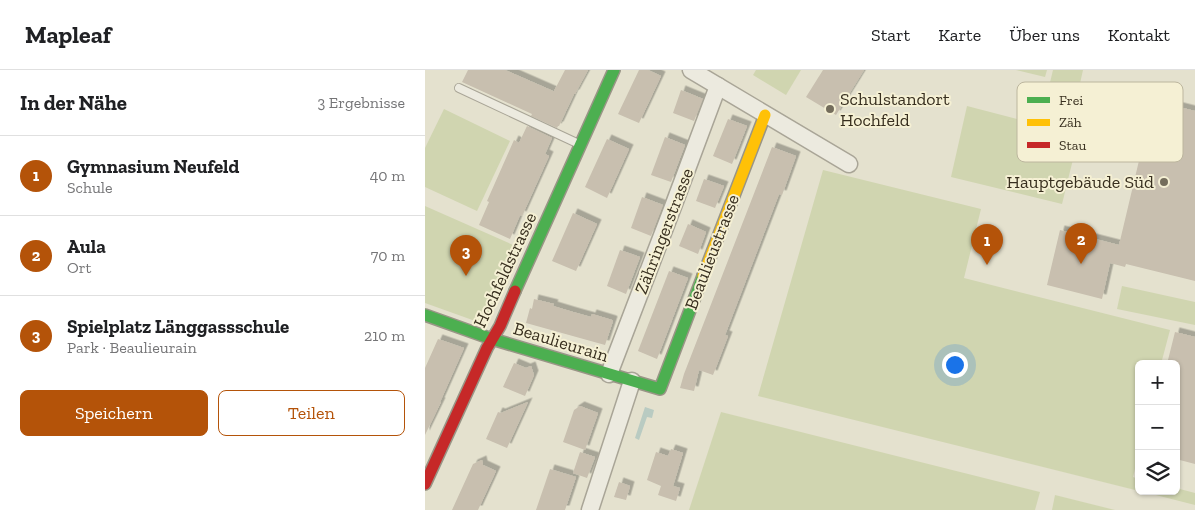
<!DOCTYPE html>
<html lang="de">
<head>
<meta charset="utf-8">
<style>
  :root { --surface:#fff; --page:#f6f6f6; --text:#202124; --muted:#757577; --line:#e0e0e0; --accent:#b45309 }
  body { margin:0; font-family:"Zilla Slab",serif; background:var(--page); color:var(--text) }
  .controls { position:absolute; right:15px; bottom:15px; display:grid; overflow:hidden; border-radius:8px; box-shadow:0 1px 4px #0004 }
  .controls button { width:45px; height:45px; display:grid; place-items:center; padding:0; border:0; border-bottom:1px solid var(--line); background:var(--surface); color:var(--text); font:25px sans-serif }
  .you { position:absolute; left:529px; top:294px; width:18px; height:18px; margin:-12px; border:4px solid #fff; border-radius:50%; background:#1a73e8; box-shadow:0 0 0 8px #1a73e833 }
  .badge { display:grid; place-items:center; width:32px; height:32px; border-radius:50%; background:var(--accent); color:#fff; font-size:16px; font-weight:700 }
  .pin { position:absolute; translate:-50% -41px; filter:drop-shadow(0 1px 2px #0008) }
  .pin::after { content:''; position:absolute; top:26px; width:18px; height:15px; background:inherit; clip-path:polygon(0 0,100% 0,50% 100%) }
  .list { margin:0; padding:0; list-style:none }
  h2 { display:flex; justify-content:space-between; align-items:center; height:65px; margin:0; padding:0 20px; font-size:21px }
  h2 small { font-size:16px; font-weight:400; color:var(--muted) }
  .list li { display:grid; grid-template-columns:32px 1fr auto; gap:15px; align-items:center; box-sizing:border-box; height:80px; padding:0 20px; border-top:1px solid var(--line) }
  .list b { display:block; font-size:19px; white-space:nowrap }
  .list p { margin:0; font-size:16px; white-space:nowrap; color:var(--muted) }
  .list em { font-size:16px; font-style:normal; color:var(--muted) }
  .actions { display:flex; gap:10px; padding:15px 20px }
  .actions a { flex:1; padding:11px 0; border:1px solid var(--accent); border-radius:8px; text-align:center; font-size:18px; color:var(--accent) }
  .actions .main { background:var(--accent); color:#fff }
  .icon { flex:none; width:28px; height:28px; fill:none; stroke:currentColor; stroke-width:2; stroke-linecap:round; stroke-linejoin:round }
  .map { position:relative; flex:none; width:770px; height:440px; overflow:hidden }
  header { display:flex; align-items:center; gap:30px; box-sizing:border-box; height:70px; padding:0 25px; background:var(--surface); border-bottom:1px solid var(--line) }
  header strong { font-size:24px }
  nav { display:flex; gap:28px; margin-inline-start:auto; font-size:18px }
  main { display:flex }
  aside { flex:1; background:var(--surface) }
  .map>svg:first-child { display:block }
  .green { fill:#d0d5b0 }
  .water { fill:#b9cbc2 }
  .building { fill:#c8bfaf; filter:url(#shadow) }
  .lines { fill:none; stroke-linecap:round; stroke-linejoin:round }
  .lane-casing { stroke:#a9a597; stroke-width:10 }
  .street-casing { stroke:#a9a597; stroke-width:19 }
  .fast-casing { stroke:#999586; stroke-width:14 }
  .slow-casing { stroke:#999586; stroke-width:14 }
  .jam-casing { stroke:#999586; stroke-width:14 }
  .lane { stroke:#eceadf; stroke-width:8 }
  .street { stroke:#eceadf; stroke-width:16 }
  .fast { stroke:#4caf50; stroke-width:11 }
  .slow { stroke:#ffc107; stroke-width:11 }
  .jam { stroke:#c62828; stroke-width:11 }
  .poi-dot { fill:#746d5c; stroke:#f5f0d4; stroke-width:2 }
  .labels { text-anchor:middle; stroke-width:4; stroke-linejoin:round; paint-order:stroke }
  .poi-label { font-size:18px; fill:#382f1f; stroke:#f5f0d4; text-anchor:start }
  .street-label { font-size:18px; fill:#382f1f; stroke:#f5f0d4 }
  .key { fill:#f5f0d4; stroke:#bcb69e; stroke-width:1 }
  .key-label { font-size:14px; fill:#382f1f }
</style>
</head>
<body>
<header>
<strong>Mapleaf</strong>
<nav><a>Start</a><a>Karte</a><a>Über uns</a><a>Kontakt</a></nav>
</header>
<main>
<aside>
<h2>In der Nähe<small>3 Ergebnisse</small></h2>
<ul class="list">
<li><span class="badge">1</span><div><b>Gymnasium Neufeld</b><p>Schule</p></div><em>40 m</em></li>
<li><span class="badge">2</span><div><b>Aula</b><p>Ort</p></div><em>70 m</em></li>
<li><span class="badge">3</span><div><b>Spielplatz Länggassschule</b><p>Park · Beaulieurain</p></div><em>210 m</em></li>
</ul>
<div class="actions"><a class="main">Speichern</a><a>Teilen</a></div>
</aside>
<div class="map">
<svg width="770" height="440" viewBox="0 0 770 440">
  <defs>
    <filter id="shadow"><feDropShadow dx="4.5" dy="-4.5" stdDeviation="0" flood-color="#0004"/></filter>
  </defs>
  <rect width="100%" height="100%" fill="#e4e1ce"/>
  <!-- green -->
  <g class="green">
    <polygon points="331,0 376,0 361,25 328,5"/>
    <polygon points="591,0 622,0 620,7"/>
    <polygon points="628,0 658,0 654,18 666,21 662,39 621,29"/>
    <polygon points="542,36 654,65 637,134 526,107"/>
    <polygon points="19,39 85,71 52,141 0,117 0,78"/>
    <polygon points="398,100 556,139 539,208 745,260 736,294 714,294 714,383 708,407 714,409 714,421 333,326"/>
    <path d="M0,136l95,42 -29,65c-4,6 -6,8 -13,9l-53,-19z"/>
    <polygon points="697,216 770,232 770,255 692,239"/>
    <polygon points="296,342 615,422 610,440 264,440"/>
    <polygon points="751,418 770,423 770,435 715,421 751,421"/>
    <polygon points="630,425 690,440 627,440"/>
  </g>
  <!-- water -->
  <polygon class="water" points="220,337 229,340 227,348 222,347 214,370 210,368"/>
  <!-- building -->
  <g class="building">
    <polygon points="43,0 80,0 128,21 129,21 140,0 163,0 150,24 149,24 134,56 133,56 132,58 106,46 107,44 37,12"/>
    <polygon points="214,0 223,0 236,6 214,53 193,44"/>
    <polygon points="398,0 439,0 411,45 381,27"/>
    <polygon points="256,20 278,29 269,51 248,43"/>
    <polygon points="703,24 770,41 770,211 701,194 700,197 685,193 677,229 622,215 635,160 694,175 721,61 695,54"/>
    <polygon points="303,49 322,56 307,94 288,86"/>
    <polygon points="102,56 127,68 120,84 124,86 97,146 95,145 85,169 54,155 64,132 62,131 89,70 94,73"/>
    <polygon points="240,67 260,75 246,112 226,105"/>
    <polygon points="182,69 204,79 182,128 160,117"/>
    <polygon points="347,77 371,86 357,125 354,124 300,265 303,266 288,305 274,300 269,321 255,318 259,304"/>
    <polygon points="279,109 299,116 290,138 271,131"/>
    <polygon points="217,127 238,135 226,166 206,158"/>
    <polygon points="148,143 172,154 151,201 127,191"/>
    <polygon points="263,154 281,162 273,184 254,176"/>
    <polygon points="195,180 215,187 201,224 182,216"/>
    <polygon points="244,201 263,208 232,289 213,281"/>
    <polygon points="109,229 129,234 128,236 148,242 166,247 167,244 187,250 188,251 180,275 101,253 105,238 107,239"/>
    <polygon points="750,262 770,267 770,394 751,389 751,294 742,294"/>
    <polygon points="13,269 39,278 15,332 16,332 0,365 0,298"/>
    <polygon points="89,293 101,298 106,296 109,305 100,326 78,317"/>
    <polygon points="103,332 82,378 61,369 73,342 76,343"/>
    <polygon points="155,336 173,343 160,380 138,372 149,340"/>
    <polygon points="246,379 258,383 248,416 255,418 251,431 233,425 236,416 222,410 231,382 243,386"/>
    <polygon points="155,382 170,387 162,408 148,403"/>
    <polygon points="57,390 58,395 71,401 53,440 27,440 48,394"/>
    <polygon points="125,399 151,407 140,440 111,440"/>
    <polygon points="194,412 205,416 201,430 189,427"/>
  </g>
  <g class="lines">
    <defs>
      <polyline id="lane" points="34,18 154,74"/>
      <g id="street">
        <polyline points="266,0 424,94"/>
        <polyline points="184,304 249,134 293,16"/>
        <polyline points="165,440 207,311"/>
      </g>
      <g id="fast">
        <polyline points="90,221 189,0"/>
        <polyline points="0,245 67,269 235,319 278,206"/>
      </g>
      <polyline id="slow" points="278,206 340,45"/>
      <polyline id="jam" points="0,414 62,278 75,256 90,221"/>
    </defs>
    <!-- lane casing -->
    <use href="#lane" class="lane-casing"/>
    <!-- street casing -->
    <use href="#street" class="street-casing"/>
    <!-- fast casing -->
    <use href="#fast" class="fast-casing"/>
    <!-- slow casing -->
    <use href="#slow" class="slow-casing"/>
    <!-- jam casing -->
    <use href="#jam" class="jam-casing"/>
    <!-- lane -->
    <use href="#lane" class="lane"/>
    <!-- street -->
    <use href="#street" class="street"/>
    <!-- fast -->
    <use href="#fast" class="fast"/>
    <!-- slow -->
    <use href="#slow" class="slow"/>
    <!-- jam -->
    <use href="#jam" class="jam"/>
  </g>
  <!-- markers -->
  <g class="poi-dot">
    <circle cx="405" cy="39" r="5"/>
    <circle cx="739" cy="112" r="5"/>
  </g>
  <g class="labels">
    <!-- poi labels -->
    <g class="poi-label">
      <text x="415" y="35">Schulstandort<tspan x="415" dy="21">Hochfeld</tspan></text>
      <text x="729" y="118" text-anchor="end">Hauptgebäude Süd</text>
    </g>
    <!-- street labels -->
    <g class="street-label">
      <text transform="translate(239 161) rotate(-69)" y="6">Zähringerstrasse</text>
      <text transform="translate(287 182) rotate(-69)" y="6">Beaulieustrasse</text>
      <text transform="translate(80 200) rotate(-65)" y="6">Hochfeldstrasse</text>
      <text transform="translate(136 272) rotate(17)" y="6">Beaulieurain</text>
    </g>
  </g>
  <!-- legend -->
  <rect x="592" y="12" width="166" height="80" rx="8" class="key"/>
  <rect x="602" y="27" width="23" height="6" fill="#4caf50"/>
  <rect x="602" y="49" width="23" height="7" fill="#ffc107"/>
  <rect x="602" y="72" width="23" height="6" fill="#c62828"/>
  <g class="key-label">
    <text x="634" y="35">Frei</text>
    <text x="634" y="57">Zäh</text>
    <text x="634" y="80">Stau</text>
  </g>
</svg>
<div class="controls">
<button>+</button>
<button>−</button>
<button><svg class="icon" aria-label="layers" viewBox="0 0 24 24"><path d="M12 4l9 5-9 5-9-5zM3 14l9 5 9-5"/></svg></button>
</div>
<div class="you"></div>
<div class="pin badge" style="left:562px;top:195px">1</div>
<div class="pin badge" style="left:656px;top:194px">2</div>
<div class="pin badge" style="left:41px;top:206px">3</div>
</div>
</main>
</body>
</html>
